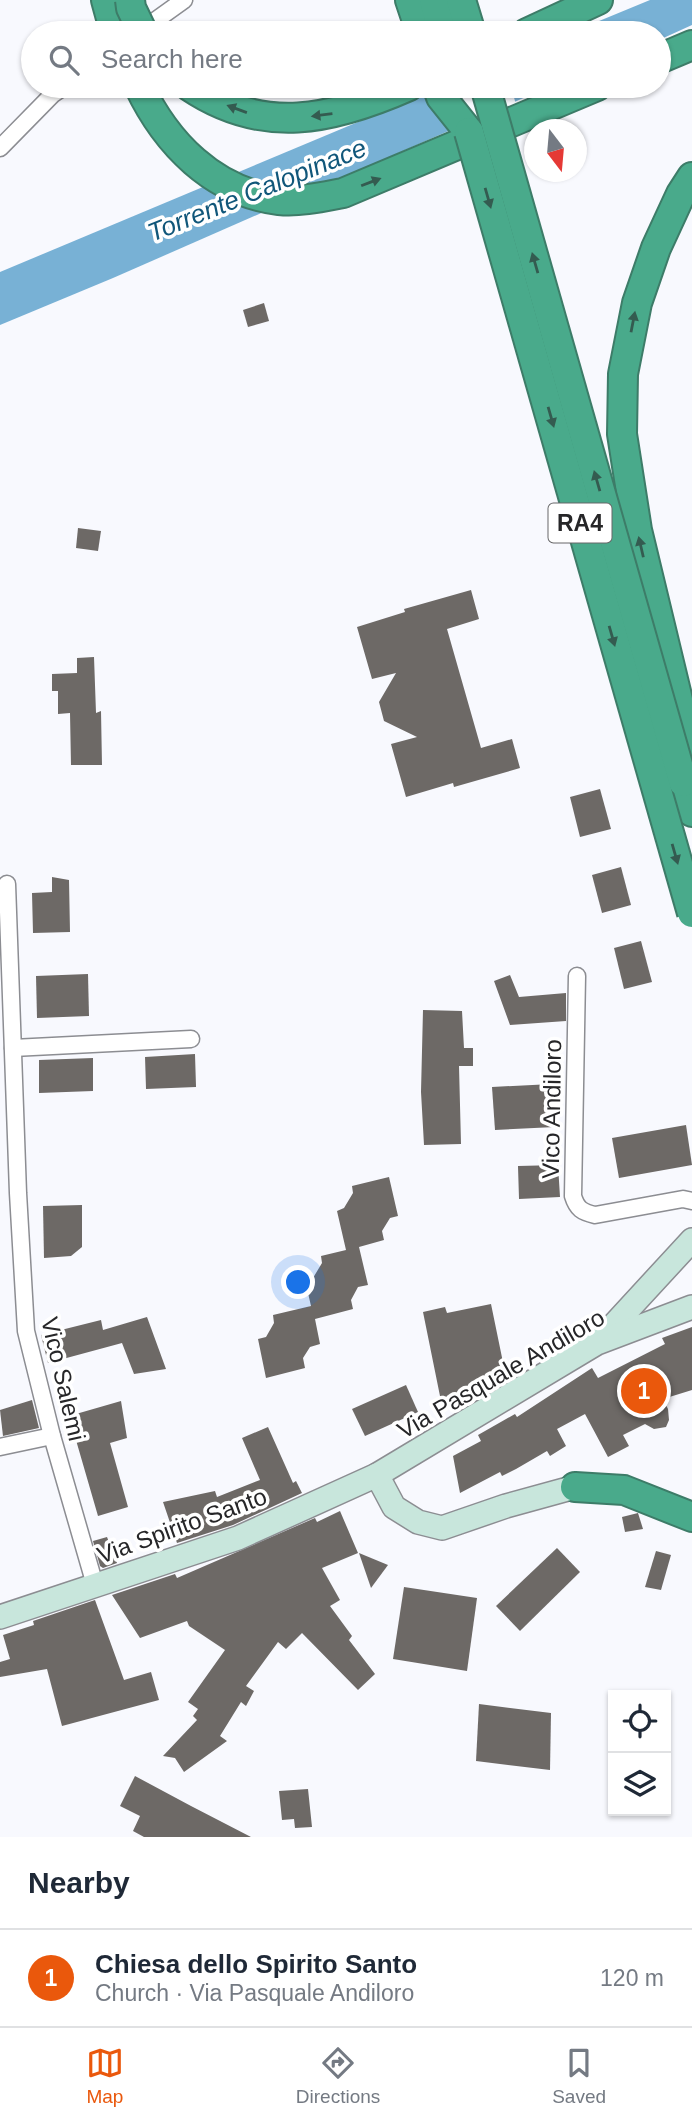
<!DOCTYPE html>
<html lang="en">
<head>
<meta charset="utf-8">
<style>
  :root { --surface:#fff; --page:#f6f6f7; --text:#1f2937; --muted:#747a83; --line:#e0e1e3; --accent:#ea580c }
  body { margin:0; font-family:Arial,sans-serif; background:var(--page); color:var(--text) }
  .controls { position:absolute; right:21px; bottom:21px; display:grid; overflow:hidden; border-radius:0px; box-shadow:0 2px 5px #0004 }
  .controls button { width:63px; height:63px; display:grid; place-items:center; padding:0; border:0; border-bottom:2px solid var(--line); background:var(--surface); color:var(--text); font:35px sans-serif }
  .compass { position:absolute; left:524px; top:119px; width:63px; height:63px; border-radius:50%; background:var(--surface); box-shadow:0 2px 5px #0004; rotate:164deg }
  .you { position:absolute; left:299px; top:1283px; width:24px; height:24px; margin:-18px; border:5px solid #fff; border-radius:50%; background:#1a73e8; box-shadow:0 0 0 10px #1a73e833 }
  .badge { display:grid; place-items:center; width:46px; height:46px; border-radius:50%; background:var(--accent); color:#fff; font-size:23px; font-weight:700 }
  .pin { position:absolute; translate:-50% -50%; border:4px solid #fff; box-shadow:0 2px 7px #0006 }
  .list { margin:0; padding:0; list-style:none }
  h2 { display:flex; justify-content:space-between; align-items:center; height:91px; margin:0; padding:0 28px; font-size:30px }
  h2 small { font-size:23px; font-weight:400; color:var(--muted) }
  .list li { display:grid; grid-template-columns:46px 1fr auto; gap:21px; align-items:center; box-sizing:border-box; height:98px; padding:0 28px; border-top:2px solid var(--line) }
  .list b { display:block; font-size:26px; white-space:nowrap }
  .list p { margin:0; font-size:23px; white-space:nowrap; color:var(--muted) }
  .list em { font-size:23px; font-style:normal; color:var(--muted) }
  .icon { flex:none; width:38px; height:38px; fill:none; stroke:currentColor; stroke-width:2; stroke-linecap:round; stroke-linejoin:round }
  .map { position:relative; flex:none; width:692px; height:1837px; overflow:hidden }
  .search { position:absolute; background:var(--surface); box-shadow:0 2px 5px #0004; left:21px; right:21px; top:21px; height:77px; display:flex; align-items:center; gap:18px; box-sizing:border-box; padding:0 24px; border-radius:38px; color:var(--muted); font-size:26px }
  .sheet { height:189px; background:var(--surface) }
  nav { display:flex; justify-content:space-around; align-items:center; box-sizing:border-box; height:98px; border-top:2px solid var(--line); background:var(--surface); font-size:19px; color:var(--muted) }
  nav a { display:grid; justify-items:center; gap:4px }
  nav .on { color:var(--accent) }
  .map>svg:first-child { display:block }
  .water { fill:#78b1d5 }
  .pier { fill:#f8f9fe }
  .building { fill:#6d6966 }
  .lines { fill:none; stroke-linecap:round; stroke-linejoin:round }
  .street-casing { stroke:#8c8d92; stroke-width:19 }
  .secondary-casing { stroke:#8c8d92; stroke-width:26 }
  .highway-casing { stroke:#3d7c68; stroke-width:32 }
  .street { stroke:#fff; stroke-width:16 }
  .secondary { stroke:#c8e6dc; stroke-width:23 }
  .highway { stroke:#49aa8b; stroke-width:28 }
  .highway-bridge-casing { stroke:#3d7c68; stroke-width:32; stroke-linecap:butt }
  .highway-bridge { stroke:#49aa8b; stroke-width:28 }
  .oneway { fill:#345b50 }
  .labels { text-anchor:middle; stroke-width:7; stroke-linejoin:round; paint-order:stroke }
  .shield { fill:#fff; stroke:#676768; stroke-width:2 }
  .shield-label { font-size:23px; font-weight:bold; fill:#262628 }
  .street-label { font-size:24px; fill:#262628; stroke:#fff }
  .water-label { font-size:26px; font-style:italic; fill:#11577a; stroke:#fff }
</style>
</head>
<body>
<div class="map">
<svg width="692" height="1837" viewBox="0 0 692 1837">
  <rect width="100%" height="100%" fill="#f8f9fe"/>
  <!-- water -->
  <g class="water">
    <polygon points="650,0 692,0 692,25 659,40 659,33 570,33"/>
    <polygon points="444,86 551,86 113,278 0,325 0,272"/>
  </g>
  <!-- pier -->
  <polygon class="pier" points="453,86 511,86 516,105 465,127"/>
  <!-- building -->
  <g class="building">
    <polygon points="264,303 269,321 248,327 243,310"/>
    <polygon points="78,528 101,531 98,551 76,548"/>
    <polygon points="471,590 479,619 447,629 481,748 512,739 520,768 454,787 453,783 406,797 391,744 417,737 384,721 379,702 396,673 372,679 357,627 405,612 404,609"/>
    <polygon points="94,657 96,713 101,711 102,765 71,765 70,713 58,714 58,691 52,691 52,674 77,673 77,658"/>
    <polygon points="600,789 611,829 580,837 570,797"/>
    <polygon points="621,867 631,905 602,913 592,875"/>
    <polygon points="52,877 69,880 70,932 33,933 32,893 52,892"/>
    <polygon points="641,941 652,982 624,989 614,948"/>
    <polygon points="88,974 89,1016 37,1018 36,976"/>
    <polygon points="510,975 519,997 566,993 566,1021 510,1025 494,981"/>
    <polygon points="423,1010 462,1011 464,1048 473,1048 473,1066 459,1066 461,1144 424,1145 421,1092"/>
    <polygon points="195,1054 196,1087 146,1089 145,1057"/>
    <polygon points="93,1058 93,1091 39,1093 39,1060"/>
    <polygon points="552,1084 555,1127 495,1130 492,1087"/>
    <polygon points="686,1125 692,1165 619,1178 612,1138"/>
    <polygon points="558,1165 560,1197 519,1199 518,1166"/>
    <polygon points="389,1177 398,1216 390,1218 382,1231 384,1240 359,1247 368,1285 358,1287 351,1300 353,1309 315,1319 320,1344 310,1347 303,1358 305,1368 266,1378 258,1339 266,1337 274,1323 273,1315 311,1306 305,1280 313,1278 322,1263 321,1256 346,1250 337,1211 344,1208 353,1193 352,1186"/>
    <polygon points="82,1205 82,1247 71,1256 44,1258 43,1206"/>
    <polygon points="491,1304 506,1377 462,1387 464,1396 441,1401 423,1312 445,1307 447,1313"/>
    <polygon points="147,1317 166,1369 134,1374 122,1343 48,1363 41,1335 101,1320 103,1330"/>
    <polygon points="692,1327 692,1390 663,1399 668,1409 669,1420 666,1427 654,1429 645,1424 623,1435 629,1446 608,1457 585,1414 557,1429 566,1446 550,1456 547,1451 516,1469 502,1476 500,1472 460,1493 453,1456 481,1441 478,1435 515,1414 517,1417 592,1368 598,1378 665,1344 662,1338"/>
    <polygon points="406,1385 418,1412 365,1436 352,1409"/>
    <polygon points="32,1400 39,1428 3,1436 0,1410"/>
    <polygon points="121,1401 127,1438 110,1443 128,1507 98,1516 69,1416"/>
    <polygon points="268,1427 293,1483 296,1481 302,1493 233,1525 177,1543 163,1502 215,1491 217,1497 260,1480 242,1438"/>
    <polygon points="340,1511 358,1553 322,1568 340,1600 330,1606 352,1636 349,1640 375,1674 358,1690 302,1633 286,1649 278,1642 246,1686 254,1691 246,1706 241,1702 220,1736 227,1741 184,1772 175,1758 163,1756 197,1720 193,1716 198,1709 188,1702 225,1650 189,1626 187,1621 140,1638 112,1595 175,1574 177,1578 315,1518 317,1522"/>
    <polygon points="638,1513 643,1529 625,1532 622,1517"/>
    <polygon points="107,1537 117,1563 103,1568 100,1566 93,1541"/>
    <polygon points="557,1548 580,1572 520,1631 496,1606"/>
    <polygon points="656,1551 671,1555 661,1590 645,1587"/>
    <polygon points="359,1553 388,1565 371,1588"/>
    <polygon points="404,1587 477,1598 467,1671 393,1659"/>
    <polygon points="95,1600 124,1680 151,1672 159,1700 62,1726 47,1669 0,1677 0,1662 10,1659 3,1635 34,1625 33,1621"/>
    <polygon points="479,1704 551,1713 550,1770 476,1761"/>
    <polygon points="135,1776 191,1806 251,1837 144,1837 133,1831 140,1816 120,1806"/>
    <polygon points="308,1789 312,1827 295,1828 294,1819 282,1820 279,1791"/>
  </g>
  <g class="lines">
    <defs>
      <g id="street">
        <polyline points="138,33 184,0"/>
        <polyline points="0,148 53,94 65,86"/>
        <polyline points="7,884 18,1193 26,1331 52,1436 95,1585"/>
        <path d="M577,976l-4,220c4,13 9,16 22,19l88,-16 9,2"/>
        <polyline points="13,1048 191,1039"/>
        <polyline points="0,1447 52,1436"/>
      </g>
      <g id="secondary">
        <polyline points="599,1341 692,1240"/>
        <polyline points="377,1475 394,1507 418,1522 442,1528 506,1506 575,1487"/>
        <polyline points="0,1617 238,1538 377,1475 597,1343 692,1307"/>
      </g>
      <g id="highway">
        <polyline points="106,0 115,33"/>
        <polyline points="410,0 421,33"/>
        <polyline points="434,0 443,33"/>
        <polyline points="461,0 471,33"/>
        <polyline points="527,33 598,0"/>
        <polyline points="659,59 692,45"/>
        <path d="M139,86c27,57 74,106 140,114 21,2 43,-3 64,-7l254,-107"/>
        <path d="M189,86c74,50 143,34 220,0"/>
        <polyline points="437,86 441,97 469,132"/>
        <polyline points="692,177 681,194 656,248 637,303 623,374 622,434 637,530 679,704 683,782 692,812"/>
        <polyline points="575,1487 624,1490 692,1517"/>
      </g>
    </defs>
    <!-- street casing -->
    <use href="#street" class="street-casing"/>
    <!-- secondary casing -->
    <use href="#secondary" class="secondary-casing"/>
    <!-- highway casing -->
    <use href="#highway" class="highway-casing"/>
    <!-- street -->
    <use href="#street" class="street"/>
    <!-- secondary -->
    <use href="#secondary" class="secondary"/>
    <!-- highway -->
    <use href="#highway" class="highway"/>
    <defs>
      <g id="highway-bridge">
        <polyline points="130,0 131,8 143,33"/>
        <polyline points="485,86 683,782"/>
        <polyline points="469,132 692,913"/>
      </g>
    </defs>
    <!-- highway-bridge casing -->
    <use href="#highway-bridge" class="highway-bridge-casing"/>
    <!-- highway-bridge -->
    <use href="#highway-bridge" class="highway-bridge"/>
  </g>
  <!-- one-way arrows -->
  <defs><path id="oneway-solid" d="M-6-.8H1V-3.2L6.5 0L1 3.2V.8H-6Z" transform="scale(1.75)"/></defs>
  <g class="oneway">
    <use href="#oneway-solid" transform="translate(237 109) rotate(-160)"/>
    <use href="#oneway-solid" transform="translate(322 115) rotate(173)"/>
    <use href="#oneway-solid" transform="translate(371 182) rotate(-21)"/>
    <use href="#oneway-solid" transform="translate(488 198) rotate(74)"/>
    <use href="#oneway-solid" transform="translate(535 263) rotate(-106)"/>
    <use href="#oneway-solid" transform="translate(633 322) rotate(-79)"/>
    <use href="#oneway-solid" transform="translate(551 417) rotate(74)"/>
    <use href="#oneway-solid" transform="translate(597 481) rotate(-106)"/>
    <use href="#oneway-solid" transform="translate(641 547) rotate(-103)"/>
    <use href="#oneway-solid" transform="translate(612 636) rotate(74)"/>
    <use href="#oneway-solid" transform="translate(675 854) rotate(74)"/>
  </g>
  <g class="labels">
    <!-- shield labels -->
    <rect class="shield" x="548.5" y="503.5" width="63" height="39" rx="5"/>
    <g class="shield-label">
      <text x="580" y="531">RA4</text>
    </g>
    <!-- street labels -->
    <g class="street-label">
      <text transform="translate(552 1109) rotate(-89)" y="8">Vico Andiloro</text>
      <text transform="translate(501 1374) rotate(-30)" y="8">Via Pasquale Andiloro</text>
      <text transform="translate(63 1379) rotate(77)" y="8">Vico Salemi</text>
      <text transform="translate(182 1526) rotate(-20)" y="8">Via Spirito Santo</text>
    </g>
    <!-- water labels -->
    <g class="water-label">
      <text transform="translate(257 190) rotate(-22)" y="9">Torrente Calopinace</text>
    </g>
  </g>
</svg>
<div class="controls">
<button><svg class="icon" aria-label="locate" viewBox="0 0 24 24"><circle cx="12" cy="12" r="6"/><path d="M12 2v4M12 18v4M2 12h4M18 12h4"/></svg></button>
<button><svg class="icon" aria-label="layers" viewBox="0 0 24 24"><path d="M12 4l9 5-9 5-9-5zM3 14l9 5 9-5"/></svg></button>
</div>
<svg class="compass" viewBox="-18 -18 36 36"><path d="M0-13l5 13h-10z" fill="#e53935"/><path d="M0 13l5-13h-10z" fill="#747a83"/></svg>
<div class="you"></div>
<div class="pin badge" style="left:644px;top:1391px">1</div>
<div class="search"><svg class="icon" aria-label="search" viewBox="0 0 24 24"><circle cx="10" cy="10" r="6"/><path d="M15 15l6 6"/></svg>Search here</div>
</div>
<section class="sheet">
<h2>Nearby<small></small></h2>
<ul class="list">
<li><span class="badge">1</span><div><b>Chiesa dello Spirito Santo</b><p>Church · Via Pasquale Andiloro</p></div><em>120 m</em></li>
</ul>
</section>
<nav>
<a class="on"><svg class="icon" aria-label="map" viewBox="0 0 24 24"><path d="M3 6l6-2 6 2 6-2v14l-6 2-6-2-6 2zM9 4v14M15 6v14"/></svg>Map</a>
<a><svg class="icon" aria-label="directions" viewBox="0 0 24 24"><path d="M12 3l9 9-9 9-9-9zM9 14v-3h6M13 9l2 2-2 2"/></svg>Directions</a>
<a><svg class="icon" aria-label="saved" viewBox="0 0 24 24"><path d="M7 4h10v16l-5-4-5 4z"/></svg>Saved</a>
</nav>
</body>
</html>
